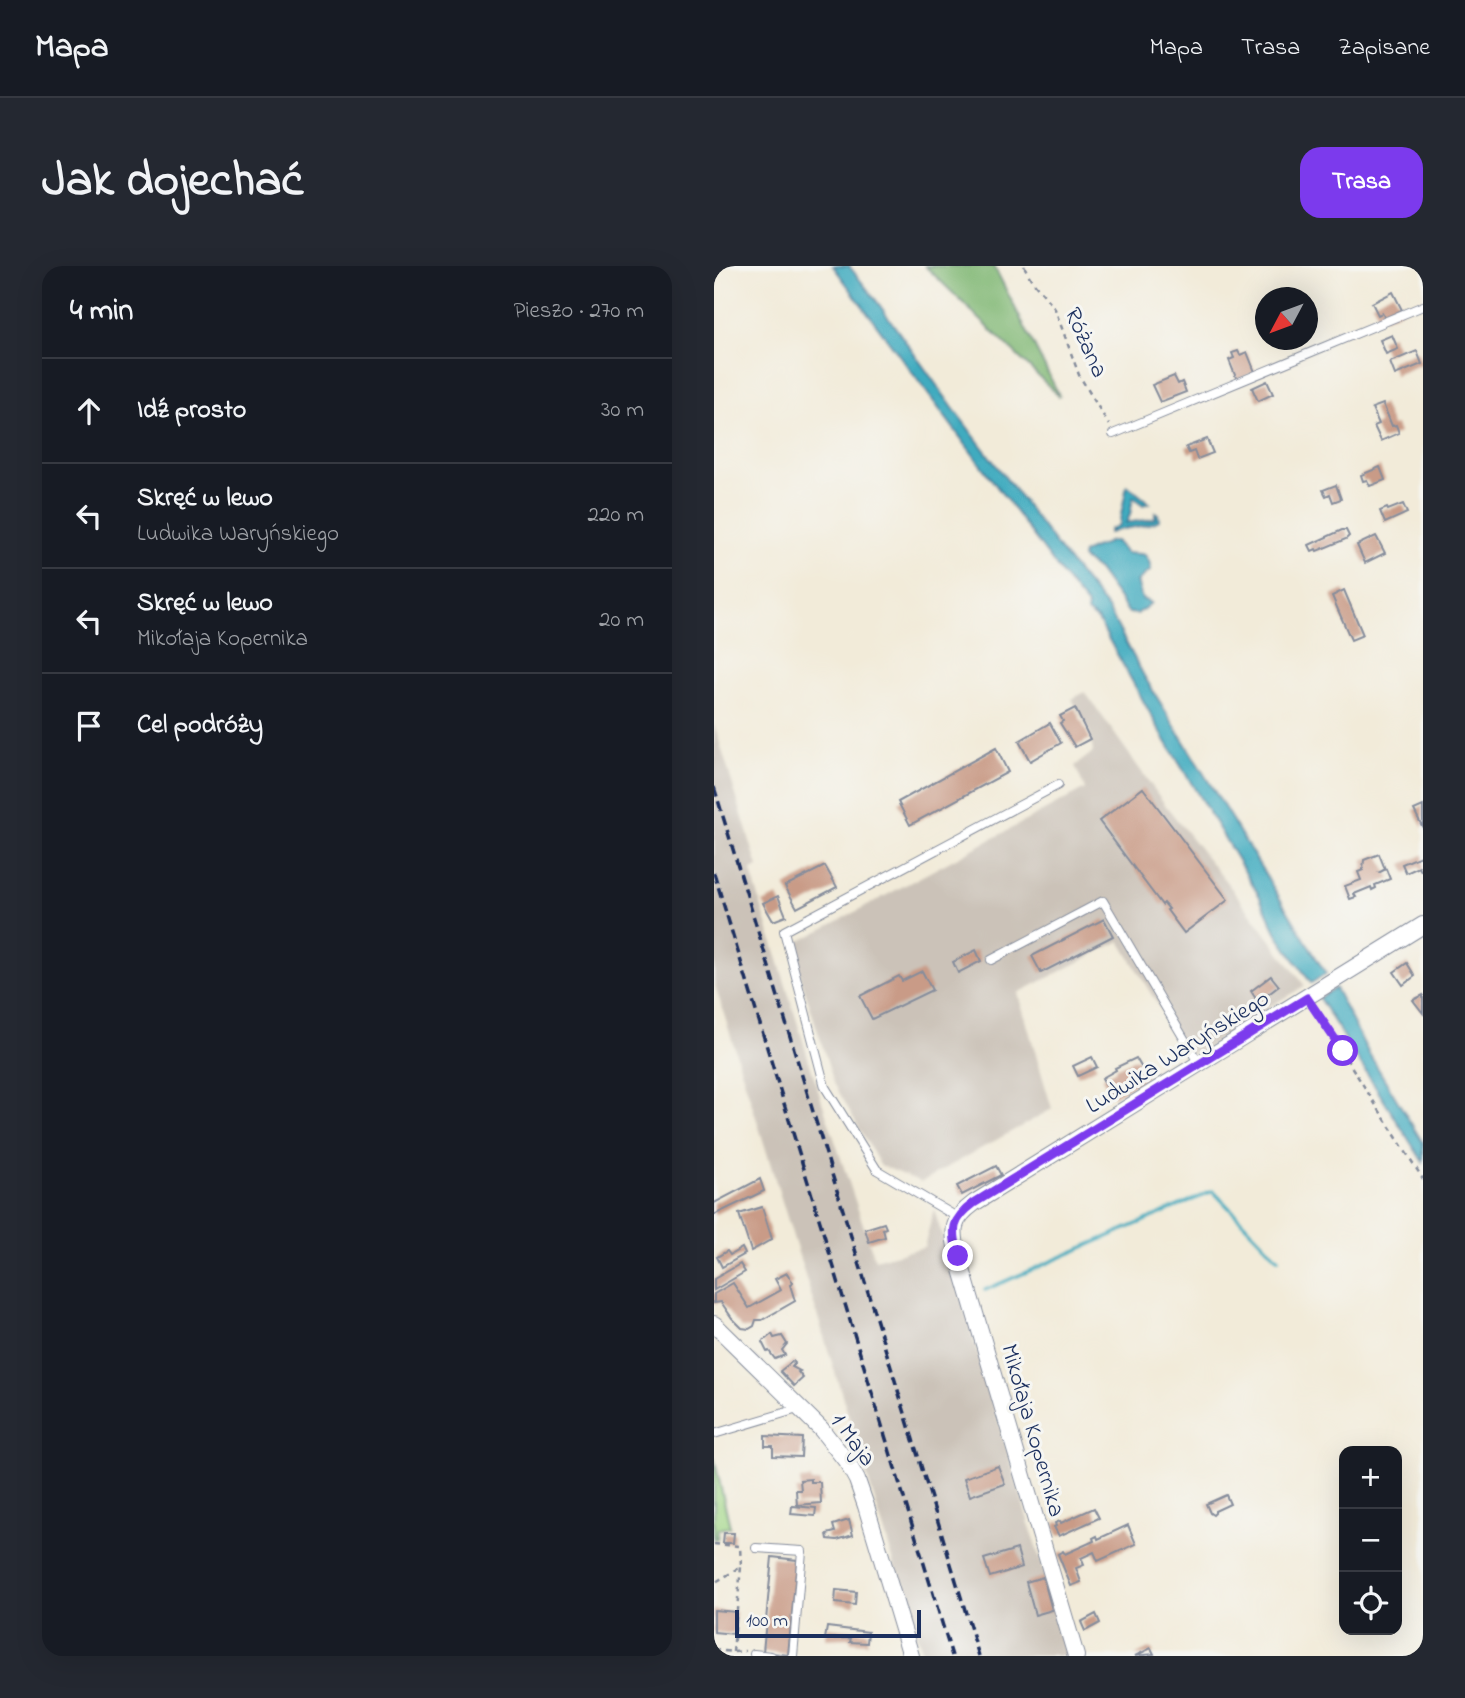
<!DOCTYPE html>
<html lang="pl">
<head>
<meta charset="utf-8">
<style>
  :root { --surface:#171b24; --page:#242831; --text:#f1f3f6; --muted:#9ea1a6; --line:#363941; --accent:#7c3aed }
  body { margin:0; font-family:"Indie Flower",sans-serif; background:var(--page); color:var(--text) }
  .controls { position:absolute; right:21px; bottom:21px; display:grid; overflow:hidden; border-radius:14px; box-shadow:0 7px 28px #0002 }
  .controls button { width:63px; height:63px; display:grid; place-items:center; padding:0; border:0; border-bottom:2px solid var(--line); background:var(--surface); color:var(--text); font:35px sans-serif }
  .compass { position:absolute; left:541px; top:21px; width:63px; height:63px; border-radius:50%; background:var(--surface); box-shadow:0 7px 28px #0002; rotate:229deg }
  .scale { position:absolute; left:21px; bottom:18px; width:186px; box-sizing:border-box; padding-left:7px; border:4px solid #1b2f5e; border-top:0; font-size:19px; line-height:24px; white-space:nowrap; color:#1b2f5e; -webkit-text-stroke:5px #f6f6f2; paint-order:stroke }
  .stop { position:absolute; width:21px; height:21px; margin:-16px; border:5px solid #7c3aed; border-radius:50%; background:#fff }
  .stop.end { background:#7c3aed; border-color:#fff; box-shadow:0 2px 7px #0008 }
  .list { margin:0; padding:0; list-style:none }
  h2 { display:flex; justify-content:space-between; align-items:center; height:91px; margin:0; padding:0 28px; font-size:30px }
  h2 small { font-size:23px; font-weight:400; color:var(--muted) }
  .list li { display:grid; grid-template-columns:46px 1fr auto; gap:21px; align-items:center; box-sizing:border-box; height:105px; padding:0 28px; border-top:2px solid var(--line) }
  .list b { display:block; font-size:26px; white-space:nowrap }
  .list p { margin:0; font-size:23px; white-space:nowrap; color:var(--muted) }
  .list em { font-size:23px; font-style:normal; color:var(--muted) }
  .icon { flex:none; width:38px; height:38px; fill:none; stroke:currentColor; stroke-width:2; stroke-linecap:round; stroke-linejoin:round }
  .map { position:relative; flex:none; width:709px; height:1390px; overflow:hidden; border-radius:21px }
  header { display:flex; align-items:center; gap:42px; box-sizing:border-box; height:98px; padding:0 35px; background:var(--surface); border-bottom:2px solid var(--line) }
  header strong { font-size:33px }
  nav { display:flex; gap:38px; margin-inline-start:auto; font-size:24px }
  .intro { display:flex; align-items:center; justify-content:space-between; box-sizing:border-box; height:168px; padding:0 42px }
  h1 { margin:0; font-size:49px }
  .button { padding:18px 32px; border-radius:21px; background:var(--accent); color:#fff; font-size:24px; font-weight:700 }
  main { display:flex; gap:42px; padding:0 42px }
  aside { flex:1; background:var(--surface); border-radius:21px; box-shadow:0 7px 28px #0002 }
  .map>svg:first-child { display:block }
  .industrial { fill:#cbc2b8 }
  .green { fill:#a1d686; stroke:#5e8272; stroke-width:2 }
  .forest { fill:#80b773; stroke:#4e7368; stroke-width:2 }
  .water { fill:#40abbf; stroke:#2e6d8e; stroke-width:2 }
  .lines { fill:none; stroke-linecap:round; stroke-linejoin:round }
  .stream { stroke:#40abbf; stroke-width:3.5 }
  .building { fill:#c99b87 }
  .lane-casing { stroke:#868d9c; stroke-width:10 }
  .street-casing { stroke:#868d9c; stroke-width:18 }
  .path { stroke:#868d9c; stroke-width:2.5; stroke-dasharray:5 5; stroke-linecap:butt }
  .lane { stroke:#fff; stroke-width:8 }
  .street { stroke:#fff; stroke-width:16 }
  .rail { stroke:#1b2f5e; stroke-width:3.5; stroke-dasharray:10 5; stroke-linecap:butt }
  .route { stroke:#7c3aed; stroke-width:9 }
  .labels { text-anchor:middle; stroke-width:6; stroke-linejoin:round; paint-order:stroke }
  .street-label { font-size:24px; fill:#1b2f5e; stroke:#f6f6f2 }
</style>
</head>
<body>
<header>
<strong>Mapa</strong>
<nav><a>Mapa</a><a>Trasa</a><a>Zapisane</a></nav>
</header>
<div class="intro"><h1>Jak dojechać</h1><a class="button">Trasa</a></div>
<main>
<aside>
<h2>4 min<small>Pieszo · 270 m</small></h2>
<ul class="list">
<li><svg class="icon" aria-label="ahead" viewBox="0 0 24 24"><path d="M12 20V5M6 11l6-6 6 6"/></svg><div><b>Idź prosto</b></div><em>30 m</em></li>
<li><svg class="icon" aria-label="left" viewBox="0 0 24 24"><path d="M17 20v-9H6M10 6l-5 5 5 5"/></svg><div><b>Skręć w lewo</b><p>Ludwika Waryńskiego</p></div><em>220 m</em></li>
<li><svg class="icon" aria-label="left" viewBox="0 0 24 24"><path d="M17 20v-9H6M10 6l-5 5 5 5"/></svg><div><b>Skręć w lewo</b><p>Mikołaja Kopernika</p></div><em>20 m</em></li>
<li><svg class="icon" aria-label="arrive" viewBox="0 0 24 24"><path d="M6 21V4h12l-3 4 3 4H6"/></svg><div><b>Cel podróży</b></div></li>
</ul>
</aside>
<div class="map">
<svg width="709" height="1390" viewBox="0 0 709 1390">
  <rect width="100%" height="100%" fill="#f6f6f2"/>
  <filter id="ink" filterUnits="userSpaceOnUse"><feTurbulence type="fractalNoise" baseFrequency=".0143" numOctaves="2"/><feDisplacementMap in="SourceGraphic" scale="14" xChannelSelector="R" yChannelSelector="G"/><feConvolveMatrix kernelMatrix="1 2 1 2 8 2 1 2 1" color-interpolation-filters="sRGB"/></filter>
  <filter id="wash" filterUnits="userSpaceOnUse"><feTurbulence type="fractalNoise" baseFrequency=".00686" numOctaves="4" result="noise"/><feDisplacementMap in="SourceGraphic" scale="28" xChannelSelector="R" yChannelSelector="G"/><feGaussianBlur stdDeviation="1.57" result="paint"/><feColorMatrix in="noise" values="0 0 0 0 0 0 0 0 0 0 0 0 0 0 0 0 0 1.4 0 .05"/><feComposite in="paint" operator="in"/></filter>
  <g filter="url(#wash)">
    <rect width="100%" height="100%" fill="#f2ebd9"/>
    <!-- industrial -->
    <g class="industrial">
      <polygon points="371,426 452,540 525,632 591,720 532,754 490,784 473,789 406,675 304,727 338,843 207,916 166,899 120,817 79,686 79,679 371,523 361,500 379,486 376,467 358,433"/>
      <polygon points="0,458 44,601 37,606 105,827 161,994 210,981 220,943 355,1390 209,1390 0,716"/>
    </g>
    <!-- green -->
    <polygon class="green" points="0,1192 16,1261 4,1263 3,1273 0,1273"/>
    <!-- forest -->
    <polygon class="forest" points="211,0 280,0 346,131"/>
    <!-- water -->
    <g class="water">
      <polygon points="119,0 135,0 162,34 239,142 349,288 394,343 430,410 612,708 597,717 564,670 545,629 450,472 384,354 373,346 374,340 353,315"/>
      <path d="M413,219l22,18 -6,2 -10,-8 -3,18 -4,8c9,-2 21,-2 29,-5v-6l3,2 1,6c-12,8 -35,6 -50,13v-3l10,-5z"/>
      <path d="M397,275h4l11,12c16,3 21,-5 25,17l-14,11 5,18 9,4 -14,11 -8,-1 -31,-43 -16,-12 1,-5z"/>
      <polygon points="621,722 654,786 709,877 709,896 605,732"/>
    </g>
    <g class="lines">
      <!-- stream -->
      <polyline class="stream" points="271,1024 499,925 564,993"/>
    </g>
    <g id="blocks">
      <!-- building -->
      <g class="building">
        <polygon points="679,26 688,44 671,52 668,47 664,49 658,37"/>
        <polygon points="678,69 684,83 672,88 666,74"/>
        <polygon points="524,85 526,89 533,86 541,106 523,114 515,94 520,92 518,87"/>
        <polygon points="703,85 708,98 681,109 676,96"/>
        <polygon points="460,110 464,118 468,116 472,126 446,136 438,119"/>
        <polygon points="553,115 559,128 544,135 538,122"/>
        <polygon points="669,138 678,160 682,159 685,167 667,175 660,160 665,158 658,142"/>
        <polygon points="493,173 499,187 483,193 480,185 475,187 472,181"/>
        <polygon points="666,201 671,214 656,220 653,214 649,215 647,209"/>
        <polygon points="622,219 627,233 619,236 616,228 612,230 609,224"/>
        <polygon points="689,238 693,247 671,257 666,245 673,242 674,244"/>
        <polygon points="628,264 632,264 635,270 632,273 603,285 602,283 598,285 595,279"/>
        <polygon points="662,270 671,287 651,297 643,279"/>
        <polygon points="630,324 649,369 637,374 618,330"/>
        <polygon points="361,442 376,473 361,481 346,457 349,455 346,450"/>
        <polygon points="336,457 347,477 316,495 305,475"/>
        <polygon points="282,482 294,506 196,559 184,536"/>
        <polygon points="429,522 514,634 470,667 453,644 455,643 450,637 448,639 385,555"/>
        <polygon points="709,540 709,562 700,544"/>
        <polygon points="665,588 671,603 664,607 672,603 676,613 661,619 662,622 658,624 657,621 640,628 642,631 636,633 631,620 647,614 644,606 649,604 650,594"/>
        <polygon points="709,589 709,604 707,605 705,601 692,607 688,598"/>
        <polygon points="111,600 123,621 83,642 71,620"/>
        <polygon points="64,630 72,650 59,655 49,637"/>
        <polygon points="390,653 399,670 327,707 318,690"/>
        <polygon points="262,684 267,695 244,707 239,696"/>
        <polygon points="693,697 701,710 689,719 680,706"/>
        <polygon points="208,705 218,724 158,753 146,730 185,710 188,715"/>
        <polygon points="557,710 565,720 544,736 537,725"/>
        <polygon points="709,729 709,747 699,734"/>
        <polygon points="378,791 383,801 364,810 359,800"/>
        <polygon points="422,792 433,811 399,831 388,812 402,804 401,802"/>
        <polygon points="282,900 287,909 248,929 243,920"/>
        <polygon points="46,913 50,925 0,949 0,937"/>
        <polygon points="48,941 58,973 37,985 25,948"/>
        <polygon points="170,957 172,962 169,963 171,971 155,976 151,963"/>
        <polygon points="28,982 31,988 8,1001 3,991 13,985 16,989"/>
        <polygon points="26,998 31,1006 0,1024 0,1013"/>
        <polygon points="73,1007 79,1017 76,1019 81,1035 48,1054 42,1054 40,1060 35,1063 28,1062 18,1052 7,1036 0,1037 0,1028 19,1017 35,1042 67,1024 61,1013"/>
        <polygon points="58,1068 60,1072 68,1070 73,1078 68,1084 71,1089 61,1093 55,1085 53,1086 48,1076"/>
        <polygon points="79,1095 81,1097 78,1101 86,1105 84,1106 89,1112 80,1120 66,1105"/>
        <polygon points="51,1170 88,1172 87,1191 59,1190 59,1180 51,1180"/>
        <polygon points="284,1200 291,1218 256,1230 250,1212"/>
        <polygon points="97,1213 97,1216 106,1216 107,1237 83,1239 82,1224 87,1224 86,1214"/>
        <polygon points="512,1229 516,1238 501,1245 501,1247 499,1249 496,1247 492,1238"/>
        <polygon points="78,1240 102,1242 101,1250 77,1248"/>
        <polygon points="380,1242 385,1252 345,1270 340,1261 342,1260 341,1257 346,1255 347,1257"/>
        <polygon points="135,1254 139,1269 123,1274 114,1273 113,1268 121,1266 119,1259"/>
        <polygon points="414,1259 422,1278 384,1295 380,1286 367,1292 370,1299 362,1302 367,1316 357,1320 344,1288 349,1285 351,1288 380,1275 379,1272 383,1270 384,1273"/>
        <polygon points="10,1267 20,1267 19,1277 9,1277"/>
        <polygon points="303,1283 308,1301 276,1311 270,1293"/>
        <polygon points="58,1291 83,1294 74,1389 49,1386"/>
        <polygon points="329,1311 338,1344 321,1349 312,1316"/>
        <polygon points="122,1324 142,1326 141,1339 121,1337"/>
        <polygon points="0,1344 22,1346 20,1368 0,1366"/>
        <polygon points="382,1348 386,1357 371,1365 367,1356"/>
        <polygon points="113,1361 154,1366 153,1377 136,1376 137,1372 111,1373"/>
        <polygon points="437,1382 440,1388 421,1390"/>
      </g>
    </g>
  </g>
  <g filter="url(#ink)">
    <use href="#blocks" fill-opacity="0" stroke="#868d9c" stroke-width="2"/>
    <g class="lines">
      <defs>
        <g id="lane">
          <polyline points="399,168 709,40"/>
          <polyline points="277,694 389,635 485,798"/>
          <polyline points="243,951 163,904 111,821 70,665 344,519"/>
          <polyline points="0,1168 87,1142"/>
          <polyline points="42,1282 88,1285 79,1390"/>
          <polyline points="40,1388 57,1390"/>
        </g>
        <g id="street">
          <polyline points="0,1058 107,1163 133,1196 143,1214 152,1240 197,1390"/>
          <path d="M362,1390l-118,-400c-6,-27 -7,-36 16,-53l449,-278"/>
        </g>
      </defs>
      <!-- lane casing -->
      <use href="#lane" class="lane-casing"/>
      <!-- street casing -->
      <use href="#street" class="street-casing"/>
      <!-- path -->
      <g class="path">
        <polyline points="310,0 317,13 341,43 365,109 395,159"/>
        <polyline points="600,742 709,913"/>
        <polyline points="0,1278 26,1280 27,1301 0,1317"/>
        <polyline points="0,1384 19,1386 31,1385"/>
        <polyline points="19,1386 27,1301"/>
      </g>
      <!-- lane -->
      <use href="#lane" class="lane"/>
      <!-- street -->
      <use href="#street" class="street"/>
      <!-- rail -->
      <g class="rail">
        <polyline points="0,521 265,1390"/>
        <polyline points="0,607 238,1390"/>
      </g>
    </g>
  </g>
  <g class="lines" filter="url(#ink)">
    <!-- route -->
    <path class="route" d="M244,990c-6,-27 -7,-36 16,-53l333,-205 36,53"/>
  </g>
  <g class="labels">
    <!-- street labels -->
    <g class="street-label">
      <text transform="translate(373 76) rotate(66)" y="8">Różana</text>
      <text transform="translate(463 785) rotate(-32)" y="8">Ludwika Waryńskiego</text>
      <text transform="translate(320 1164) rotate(74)" y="8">Mikołaja Kopernika</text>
      <text transform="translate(140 1173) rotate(54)" y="8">1 Maja</text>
    </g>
  </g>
</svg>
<div class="controls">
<button>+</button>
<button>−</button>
<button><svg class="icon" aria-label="locate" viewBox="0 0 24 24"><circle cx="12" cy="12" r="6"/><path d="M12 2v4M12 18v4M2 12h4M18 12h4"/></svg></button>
</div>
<svg class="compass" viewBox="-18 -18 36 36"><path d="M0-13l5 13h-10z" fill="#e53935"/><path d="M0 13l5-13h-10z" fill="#9ea1a6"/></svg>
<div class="scale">100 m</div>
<div class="stop" style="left:629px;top:785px"></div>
<div class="stop end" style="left:244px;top:990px"></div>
</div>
</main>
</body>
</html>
